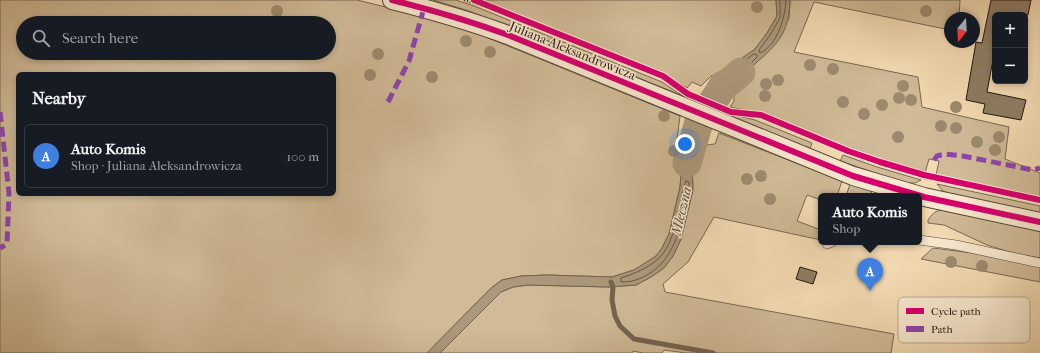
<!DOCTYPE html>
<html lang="en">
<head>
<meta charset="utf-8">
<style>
  :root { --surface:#171b24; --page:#242831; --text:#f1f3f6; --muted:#9ea1a6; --line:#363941; --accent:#c59692 }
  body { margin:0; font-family:"IM FELL French Canon",serif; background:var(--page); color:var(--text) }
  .controls { position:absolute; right:12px; top:12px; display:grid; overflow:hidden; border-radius:6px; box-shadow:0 2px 6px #0003 }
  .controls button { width:36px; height:36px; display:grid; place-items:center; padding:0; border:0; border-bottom:1px solid var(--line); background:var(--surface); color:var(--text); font:20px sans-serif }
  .compass { position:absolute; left:944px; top:12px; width:36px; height:36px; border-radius:50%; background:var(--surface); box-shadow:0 2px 6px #0003; rotate:198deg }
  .you { position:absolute; left:685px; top:144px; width:14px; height:14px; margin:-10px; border:3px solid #fff; border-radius:50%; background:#1a73e8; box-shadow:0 0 0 6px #1a73e833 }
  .badge { display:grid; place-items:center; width:26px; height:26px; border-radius:50%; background:var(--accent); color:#fff; font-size:13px; font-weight:700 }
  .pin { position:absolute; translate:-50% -33px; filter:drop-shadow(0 1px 2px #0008) }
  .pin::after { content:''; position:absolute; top:21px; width:14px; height:12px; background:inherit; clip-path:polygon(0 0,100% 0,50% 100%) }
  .popup { position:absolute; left:818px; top:193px; width:104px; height:52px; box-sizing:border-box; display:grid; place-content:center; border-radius:6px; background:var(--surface); filter:drop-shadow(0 1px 3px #0005); font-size:13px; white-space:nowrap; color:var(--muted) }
  .popup b { font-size:15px; color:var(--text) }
  .popup::after { content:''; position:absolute; left:50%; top:100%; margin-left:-8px; border:8px solid transparent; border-top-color:var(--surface) }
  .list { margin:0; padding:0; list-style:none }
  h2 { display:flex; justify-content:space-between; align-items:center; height:52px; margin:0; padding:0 16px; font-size:17px }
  h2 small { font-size:13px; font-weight:400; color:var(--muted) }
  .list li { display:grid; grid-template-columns:26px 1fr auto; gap:12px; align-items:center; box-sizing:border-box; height:64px; margin:0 8px 8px; padding:0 8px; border:1px solid var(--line); border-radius:6px }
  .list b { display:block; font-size:15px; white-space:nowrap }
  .list p { margin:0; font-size:13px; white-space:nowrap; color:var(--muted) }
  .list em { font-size:13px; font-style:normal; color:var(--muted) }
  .icon { flex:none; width:22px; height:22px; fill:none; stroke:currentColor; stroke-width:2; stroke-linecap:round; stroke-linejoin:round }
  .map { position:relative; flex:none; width:1040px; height:353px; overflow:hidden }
  .search { position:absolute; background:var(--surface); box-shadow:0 2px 6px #0003; left:16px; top:16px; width:320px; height:44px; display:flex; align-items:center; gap:10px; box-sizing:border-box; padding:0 14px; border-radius:22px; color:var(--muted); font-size:15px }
  .panel { position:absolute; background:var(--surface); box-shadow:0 2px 6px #0003; left:16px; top:72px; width:320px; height:124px; border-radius:6px }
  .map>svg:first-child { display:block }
  .green { fill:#d0ba97; stroke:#786852; fill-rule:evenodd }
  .water { fill:#ac987b; stroke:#74644f }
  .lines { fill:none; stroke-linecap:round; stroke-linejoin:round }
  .shore { stroke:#665844; stroke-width:1 }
  .stream { stroke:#74644f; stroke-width:5 }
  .river { stroke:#ac987b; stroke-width:29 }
  .building { fill:#8e7d63; stroke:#20170d }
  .service-casing { stroke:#554836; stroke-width:10 }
  .minor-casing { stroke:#554836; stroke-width:20 }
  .path { stroke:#20170d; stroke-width:2.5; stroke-dasharray:1 2; stroke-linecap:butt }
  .service { stroke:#f8e8ce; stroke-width:9 }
  .minor { stroke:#f8e8ce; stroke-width:18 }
  .quiet { stroke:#8e44ad; stroke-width:5; stroke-dasharray:10 5; stroke-linecap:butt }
  .cycleway-casing { stroke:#f8e8ce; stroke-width:8 }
  .cycleway { stroke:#d6006c; stroke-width:6 }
  .tree { fill:#9d8a6e }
  .labels { text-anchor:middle; stroke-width:3; stroke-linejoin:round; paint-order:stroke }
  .street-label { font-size:13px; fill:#20170d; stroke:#f8e8ce }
  .water-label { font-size:14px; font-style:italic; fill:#584b39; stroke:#f8e8ce }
  .key { fill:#f8e8ce; stroke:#b7a994; stroke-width:1 }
  .key-label { font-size:11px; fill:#20170d }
</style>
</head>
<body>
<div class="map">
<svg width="1040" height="353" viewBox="0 0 1040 353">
  <rect width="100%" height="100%" fill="#f4dbb3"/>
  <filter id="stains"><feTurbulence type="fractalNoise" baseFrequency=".005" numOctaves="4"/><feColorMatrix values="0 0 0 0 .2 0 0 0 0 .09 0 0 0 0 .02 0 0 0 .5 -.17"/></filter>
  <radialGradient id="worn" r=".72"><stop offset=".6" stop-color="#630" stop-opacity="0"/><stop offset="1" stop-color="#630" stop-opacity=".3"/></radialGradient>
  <!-- green -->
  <g class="green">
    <path d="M0,0h357l57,14 67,21 199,81 -3,23 9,5 -4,19 -2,24 -11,47 -7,14 -6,8 -22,14 -22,7 -65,-2 -26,1 -19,4 -11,8 -64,65h-427zM23,23h306v30h-306zM18,74h316v120h-316z"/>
    <polygon points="433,0 456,0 474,6 662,82 683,96 469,11"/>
    <polygon points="481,0 776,0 777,16 767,33 755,49 738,61 719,80 712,75 701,86 692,82 687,88 664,74"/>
    <polygon points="790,0 960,0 959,18 950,18 950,30 814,2 794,52 918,77 922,107 1009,127 1005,159 1040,173 1040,198 936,175 939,161 929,159 925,173 884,162 849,149 760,113 730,107 734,101 733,86 753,66 789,19"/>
    <polygon points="730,114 755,120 812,143 810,149 729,116"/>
    <polygon points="719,133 842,181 837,196 821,196 821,200 807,195 797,221 821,230 821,240 714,217 688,262 663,284 665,292 894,334 891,353 686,353 664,350 662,353 643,353 633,351 632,353 440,353 501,292 513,287 528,285 608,287 636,285 651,277 664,268 673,256 681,239 693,190 692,166 698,146 715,144"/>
    <polygon points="843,155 877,167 921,180 915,183 906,183 840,161"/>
    <polygon points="850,184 872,191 871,194 877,196 846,196"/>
    <polygon points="937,184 1040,206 1040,213 947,193 943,191"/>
    <path d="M941,210l99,21v27l-27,-5 -26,-8 -43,-20 -16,-2v-3c3,-5 7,-9 13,-10z"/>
    <polygon points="933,248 972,253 1040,266 1040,282 921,259"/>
  </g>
  <!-- water -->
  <g class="water">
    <path d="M776,0h14v2c-1,19 -5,33 -19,47 -6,7 -14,12 -20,19 -7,7 -14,18 -23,20l-10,14 -12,-5 13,-17 19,-19 17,-12 12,-16 10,-17z"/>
    <polygon points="692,123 704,127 692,166 693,190 681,239 673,256 664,268 651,277 636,285 608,287 528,285 513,287 501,292 440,353 427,353 491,288 502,280 521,276 547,275 612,277 634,270 656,256 662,248 669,234 680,187 682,163 686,144"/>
  </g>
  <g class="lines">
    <!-- shore -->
    <g class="shore">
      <path d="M780,0v18l-10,17 -11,15 1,3c18,-8 25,-36 26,-53"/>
      <polygon points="754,54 757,55 757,57 732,82 724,84 724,81 741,64"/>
      <polygon points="695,129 697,129 698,131 694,147 691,148 690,145"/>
      <path d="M686,181l3,1v8c-8,31 -11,67 -42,85 -9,5 -16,7 -26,7v-4c48,-16 49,-31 60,-76 2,-7 2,-15 5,-21z"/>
    </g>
    <!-- stream -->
    <polyline class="stream" points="611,282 613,287 612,300 615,316 620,326 634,339 713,353"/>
    <!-- river -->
    <polyline class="river" points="687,163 699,122 718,94 723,85 728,83 741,72"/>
  </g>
  <!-- building -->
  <g class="building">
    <polygon points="991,0 1031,0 1028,15 995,15 995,49 987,92 1026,100 1021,120 983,113 985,104 966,100 976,42 982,43"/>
    <polygon points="800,267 817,272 813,284 796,279"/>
    <polygon points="932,300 944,303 940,319 928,316"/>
  </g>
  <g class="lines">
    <defs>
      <g id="service">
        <polyline points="919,240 956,245 1040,263"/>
        <polyline points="827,244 832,242"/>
      </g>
      <path id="minor" d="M392,0c40,10 78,21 116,35l345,141 71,21 116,25"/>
    </defs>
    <!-- service casing -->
    <use href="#service" class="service-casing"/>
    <!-- minor casing -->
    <use href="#minor" class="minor-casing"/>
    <!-- path -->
    <g class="path">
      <polyline points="464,0 482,6"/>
      <polyline points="852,155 866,160"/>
      <polyline points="924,178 945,182"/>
    </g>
    <!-- service -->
    <use href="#service" class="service"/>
    <!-- minor -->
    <use href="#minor" class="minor"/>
    <!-- quiet -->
    <g class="quiet">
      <polyline points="388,102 409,61 424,8"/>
      <polyline points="0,112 9,193 7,244 0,248"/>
      <polyline points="934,160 937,156 945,154 963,156 1033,170 1040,168"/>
    </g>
    <defs>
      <g id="cycleway">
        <path d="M392,0c40,10 78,21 116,35l345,141 71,21 116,25"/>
        <polyline points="474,0 663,76 688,94 731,112 761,115 848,151 880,162 924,175 1040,200"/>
      </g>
    </defs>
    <!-- cycleway casing -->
    <use href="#cycleway" class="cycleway-casing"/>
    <!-- cycleway -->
    <use href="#cycleway" class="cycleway"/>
  </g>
  <!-- trees -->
  <g class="tree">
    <circle cx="757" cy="7" r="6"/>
    <circle cx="277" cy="11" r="6"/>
    <circle cx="926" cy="11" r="6"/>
    <circle cx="466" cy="41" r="6"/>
    <circle cx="490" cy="52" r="6"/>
    <circle cx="378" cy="54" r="6"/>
    <circle cx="810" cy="65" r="6"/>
    <circle cx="833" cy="69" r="6"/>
    <circle cx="370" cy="75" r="6"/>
    <circle cx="432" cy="77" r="6"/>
    <circle cx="778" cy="80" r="6"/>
    <circle cx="766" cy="84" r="6"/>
    <circle cx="903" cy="86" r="6"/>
    <circle cx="765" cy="96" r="6"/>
    <circle cx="899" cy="98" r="6"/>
    <circle cx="911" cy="100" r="6"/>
    <circle cx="843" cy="102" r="6"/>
    <circle cx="882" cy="105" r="6"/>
    <circle cx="956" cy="107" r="6"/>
    <circle cx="864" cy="114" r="6"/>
    <circle cx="664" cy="116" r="6"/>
    <circle cx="941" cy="126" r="6"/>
    <circle cx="956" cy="128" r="6"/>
    <circle cx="898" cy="137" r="6"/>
    <circle cx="999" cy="137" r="6"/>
    <circle cx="977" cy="142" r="6"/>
    <circle cx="995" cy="150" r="6"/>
    <circle cx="674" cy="151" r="6"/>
    <circle cx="761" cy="176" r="6"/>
    <circle cx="747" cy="179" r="6"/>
    <circle cx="770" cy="199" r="6"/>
    <circle cx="951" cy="262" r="6"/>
    <circle cx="982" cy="266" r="6"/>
  </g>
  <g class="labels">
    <!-- street labels -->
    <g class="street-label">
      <text transform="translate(573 50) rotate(22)" y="5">Juliana Aleksandrowicza</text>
    </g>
    <!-- water labels -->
    <g class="water-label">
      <text transform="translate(681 211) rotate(-77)" y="5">Mleczna</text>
    </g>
  </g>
  <!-- legend -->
  <rect x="898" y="297" width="132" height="46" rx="6" class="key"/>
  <rect x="906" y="308" width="18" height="6" fill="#d6006c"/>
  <rect x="906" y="326" width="18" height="6" fill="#8e44ad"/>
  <g class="key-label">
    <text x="931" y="315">Cycle path</text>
    <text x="931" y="333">Path</text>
  </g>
  <rect width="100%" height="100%" filter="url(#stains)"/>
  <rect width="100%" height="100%" fill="url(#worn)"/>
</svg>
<div class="controls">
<button>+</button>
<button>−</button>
</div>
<svg class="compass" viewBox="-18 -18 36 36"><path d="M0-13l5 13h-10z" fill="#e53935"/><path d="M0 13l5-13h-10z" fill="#9ea1a6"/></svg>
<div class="you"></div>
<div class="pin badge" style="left:870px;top:291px;background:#3f7fe0">A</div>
<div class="popup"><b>Auto Komis</b>Shop</div>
<div class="search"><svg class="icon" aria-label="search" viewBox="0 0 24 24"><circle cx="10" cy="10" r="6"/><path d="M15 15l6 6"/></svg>Search here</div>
<section class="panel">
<h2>Nearby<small></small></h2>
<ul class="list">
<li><span class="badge" style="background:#3f7fe0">A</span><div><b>Auto Komis</b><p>Shop · Juliana Aleksandrowicza</p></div><em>100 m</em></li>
</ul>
</section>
</div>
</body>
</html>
